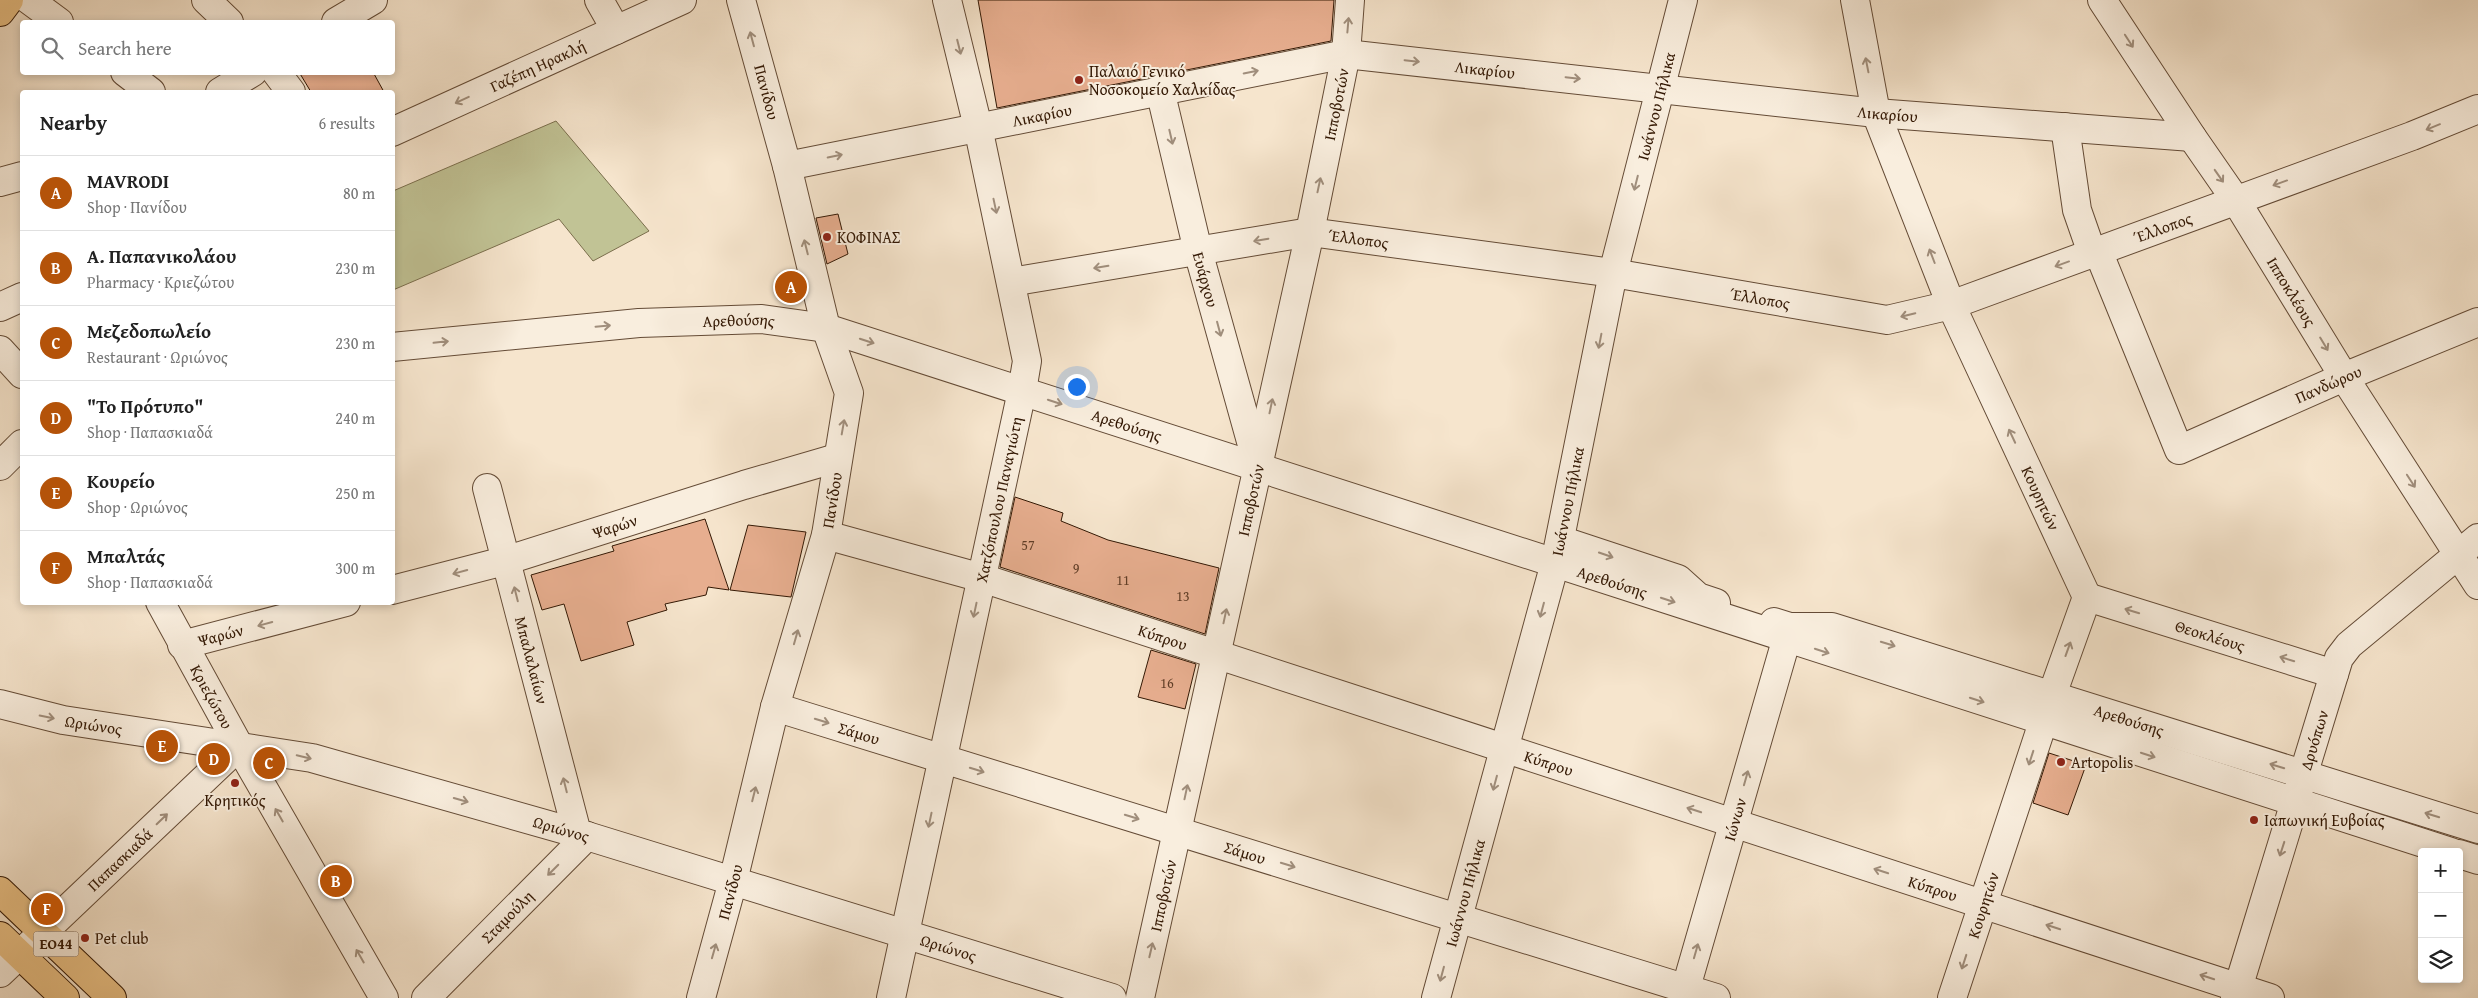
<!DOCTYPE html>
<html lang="en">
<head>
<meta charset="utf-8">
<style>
  :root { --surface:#fff; --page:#f6f6f6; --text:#222; --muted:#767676; --line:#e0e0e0; --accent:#b45309 }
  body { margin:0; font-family:"Gentium Book Plus",serif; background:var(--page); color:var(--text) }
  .controls { position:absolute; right:15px; bottom:15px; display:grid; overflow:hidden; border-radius:5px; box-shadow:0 2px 8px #0003 }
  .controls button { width:45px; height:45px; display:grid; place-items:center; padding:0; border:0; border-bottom:1px solid var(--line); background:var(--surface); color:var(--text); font:25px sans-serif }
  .you { position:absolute; left:1076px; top:386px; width:18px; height:18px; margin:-12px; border:4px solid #fff; border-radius:50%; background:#1a73e8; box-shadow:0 0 0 8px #1a73e833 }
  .badge { display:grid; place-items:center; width:32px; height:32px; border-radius:50%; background:var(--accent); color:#fff; font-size:16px; font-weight:700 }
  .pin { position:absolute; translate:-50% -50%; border:2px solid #fff; box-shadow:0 1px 5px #0006 }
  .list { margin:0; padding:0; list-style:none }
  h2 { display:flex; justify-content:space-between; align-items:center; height:65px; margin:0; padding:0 20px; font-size:21px }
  h2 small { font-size:16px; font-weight:400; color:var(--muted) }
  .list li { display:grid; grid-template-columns:32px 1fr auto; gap:15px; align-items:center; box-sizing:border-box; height:75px; padding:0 20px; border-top:1px solid var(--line) }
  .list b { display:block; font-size:19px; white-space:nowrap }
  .list p { margin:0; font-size:16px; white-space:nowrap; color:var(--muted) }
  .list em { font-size:16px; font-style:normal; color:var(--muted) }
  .icon { flex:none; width:28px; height:28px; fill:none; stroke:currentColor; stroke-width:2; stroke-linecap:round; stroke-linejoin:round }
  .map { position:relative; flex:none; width:2478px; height:998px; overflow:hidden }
  .search { position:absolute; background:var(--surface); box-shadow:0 2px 8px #0003; left:20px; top:20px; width:375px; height:55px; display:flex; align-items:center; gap:12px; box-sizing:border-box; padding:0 18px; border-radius:5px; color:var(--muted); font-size:19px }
  .panel { position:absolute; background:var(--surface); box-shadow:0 2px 8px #0003; left:20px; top:90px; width:375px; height:515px; border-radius:5px }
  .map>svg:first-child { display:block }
  .green { fill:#c1c395; stroke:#7a6e4c }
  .building { fill:#e7ae8f; stroke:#331804 }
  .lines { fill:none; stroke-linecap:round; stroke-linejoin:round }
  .minor-casing { stroke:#644b36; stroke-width:30 }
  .major-casing { stroke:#331804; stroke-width:30 }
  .minor { stroke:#f9eede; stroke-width:28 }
  .major { stroke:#ebc286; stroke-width:28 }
  .oneway { stroke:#a08e7c }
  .poi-dot { fill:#8f2418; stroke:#f9eede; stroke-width:2 }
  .labels { text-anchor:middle; stroke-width:4; stroke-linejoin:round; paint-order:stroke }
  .number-label { font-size:14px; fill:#603e27 }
  .shield { fill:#f9eede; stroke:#6e5845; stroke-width:1 }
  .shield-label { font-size:15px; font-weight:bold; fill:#331804 }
  .street-label { font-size:16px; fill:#331804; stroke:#f9eede }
  .poi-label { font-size:16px; fill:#331804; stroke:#f9eede; text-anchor:start }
</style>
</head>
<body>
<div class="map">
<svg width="2478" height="998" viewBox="0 0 2478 998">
  <rect width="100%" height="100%" fill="#f6e5cd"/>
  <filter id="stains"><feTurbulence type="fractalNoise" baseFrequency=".004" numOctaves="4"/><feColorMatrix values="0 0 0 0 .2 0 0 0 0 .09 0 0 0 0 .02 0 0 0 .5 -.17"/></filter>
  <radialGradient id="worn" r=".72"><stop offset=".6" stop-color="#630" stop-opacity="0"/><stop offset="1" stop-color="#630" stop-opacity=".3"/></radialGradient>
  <!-- green -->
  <polygon class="green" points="556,121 649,231 593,261 559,219 393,290 393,191"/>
  <!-- building -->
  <g class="building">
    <polygon points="978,0 1334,0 1331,41 997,108"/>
    <polygon points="299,72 373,72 384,92 311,92"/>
    <polygon points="838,214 848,254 827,264 816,218"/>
    <polygon points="1015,497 1063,513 1061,521 1108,540 1219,568 1205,634 1000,567"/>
    <polygon points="705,519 729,590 708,587 706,595 665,604 667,610 627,622 634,645 581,661 564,604 542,610 531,575 614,551 612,546"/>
    <polygon points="748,525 806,532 791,597 730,590"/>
    <polygon points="1151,650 1196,664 1185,709 1138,697"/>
    <polygon points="2049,753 2086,765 2068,815 2033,803"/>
  </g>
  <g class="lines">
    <defs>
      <g id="minor">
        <polyline points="29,0 59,22"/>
        <polyline points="206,0 229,22"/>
        <polyline points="599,0 616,30"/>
        <path id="s1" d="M1855,0l21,113 75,192 136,292 -35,98 -100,303"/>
        <path id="s2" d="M2102,0l90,137 43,62 109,178 134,208"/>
        <polyline points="336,22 373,0"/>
        <polyline points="125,72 151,92"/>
        <polyline points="276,72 291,92"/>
        <path id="s3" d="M1160,90l38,161 59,212"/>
        <polyline points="220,92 253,72"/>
        <polyline points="2065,127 2077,210 2092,253"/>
        <path id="s4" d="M392,132l290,-132"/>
        <path id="s5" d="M787,166l559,-112 530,59 316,24"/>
        <polyline points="0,182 22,176"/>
        <path id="s6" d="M2098,251l81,199 165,-73 134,-55"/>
        <path id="s7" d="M1011,282l299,-50 303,41 274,47 64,-15 461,-169 66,-27"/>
        <polyline points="0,307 22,297"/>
        <path id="s8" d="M392,347l247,-24 123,-4 64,9 1625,524"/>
        <polyline points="0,350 22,374"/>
        <polyline points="0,466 22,444"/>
        <path id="s9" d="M487,488l90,345"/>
        <path id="s10" d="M826,535l156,43 1288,420"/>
        <polyline points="1560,540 1678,579 1698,597 1716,603"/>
        <path id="s11" d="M392,590l116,-30 236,-75 93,-27"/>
        <path id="s12" d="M2087,597l247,77"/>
        <path id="s13" d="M160,602l79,144 145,252"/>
        <path id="s14" d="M1774,622l16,5h42l646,202"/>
        <path id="s15" d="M182,645l164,-43"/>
        <path id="s16" d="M0,704l63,16 249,38 275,78 525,162"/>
        <path id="s17" d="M775,707l941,291"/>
        <polyline points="2459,854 2478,860"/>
        <path id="s18" d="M0,973l239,-227"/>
        <path id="s19" d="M426,998l161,-162"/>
        <path id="s20" d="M701,998l32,-117 42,-174 51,-172 23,-142 -23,-65 -39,-162 -46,-166"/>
        <path id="s21" d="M891,998l131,-607 5,-30 -49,-234 -31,-127"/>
        <path id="s22" d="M1140,998l170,-766 36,-178 4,-54"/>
        <path id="s23" d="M1436,998l119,-435 58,-290 70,-273"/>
        <path id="s24" d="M1683,998l107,-371"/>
        <path id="s25" d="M2235,998l104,-340 10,-13 129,-107"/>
      </g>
      <g id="major">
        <polyline points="0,12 9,0"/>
        <polyline points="0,891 112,998"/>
        <polyline points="0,936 65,998"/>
      </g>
    </defs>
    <!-- minor casing -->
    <use href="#minor" class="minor-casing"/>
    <!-- major casing -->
    <use href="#major" class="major-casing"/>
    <!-- minor -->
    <use href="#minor" class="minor"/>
    <!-- major -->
    <use href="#major" class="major"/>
  </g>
  <!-- one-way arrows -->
  <defs><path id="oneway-shaft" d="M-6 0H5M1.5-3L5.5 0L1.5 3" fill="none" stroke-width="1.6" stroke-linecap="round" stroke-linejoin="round" transform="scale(1.25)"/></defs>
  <g class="oneway">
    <use href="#oneway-shaft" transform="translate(1348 25) rotate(-85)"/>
    <use href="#oneway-shaft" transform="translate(752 39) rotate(-105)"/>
    <use href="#oneway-shaft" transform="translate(2129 41) rotate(57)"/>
    <use href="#oneway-shaft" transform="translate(959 47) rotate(76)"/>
    <use href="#oneway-shaft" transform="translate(1412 61) rotate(6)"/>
    <use href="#oneway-shaft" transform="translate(1867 65) rotate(-101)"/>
    <use href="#oneway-shaft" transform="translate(1251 72) rotate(-11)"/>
    <use href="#oneway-shaft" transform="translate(1573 78) rotate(6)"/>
    <use href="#oneway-shaft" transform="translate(462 100) rotate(155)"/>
    <use href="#oneway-shaft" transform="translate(2433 127) rotate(158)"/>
    <use href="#oneway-shaft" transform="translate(1171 137) rotate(77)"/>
    <use href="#oneway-shaft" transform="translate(835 156) rotate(-12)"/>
    <use href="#oneway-shaft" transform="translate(2219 176) rotate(55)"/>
    <use href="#oneway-shaft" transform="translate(1636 183) rotate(104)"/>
    <use href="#oneway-shaft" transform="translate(2280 183) rotate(160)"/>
    <use href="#oneway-shaft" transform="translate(1319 185) rotate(-78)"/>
    <use href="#oneway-shaft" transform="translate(995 206) rotate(78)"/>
    <use href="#oneway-shaft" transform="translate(1261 240) rotate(170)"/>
    <use href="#oneway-shaft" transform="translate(806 247) rotate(-104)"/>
    <use href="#oneway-shaft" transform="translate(1932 256) rotate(-111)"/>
    <use href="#oneway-shaft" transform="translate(2062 264) rotate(160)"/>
    <use href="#oneway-shaft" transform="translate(1101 267) rotate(171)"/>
    <use href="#oneway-shaft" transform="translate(1908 315) rotate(167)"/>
    <use href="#oneway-shaft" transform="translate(603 326) rotate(-5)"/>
    <use href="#oneway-shaft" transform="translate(1219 329) rotate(75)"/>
    <use href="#oneway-shaft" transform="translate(867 341) rotate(18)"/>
    <use href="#oneway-shaft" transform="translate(1600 341) rotate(101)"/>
    <use href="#oneway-shaft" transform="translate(441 342) rotate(-6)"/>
    <use href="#oneway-shaft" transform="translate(2324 344) rotate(59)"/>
    <use href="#oneway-shaft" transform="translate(1055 402) rotate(18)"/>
    <use href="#oneway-shaft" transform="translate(1271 406) rotate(-78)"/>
    <use href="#oneway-shaft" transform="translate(843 427) rotate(-80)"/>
    <use href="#oneway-shaft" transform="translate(2012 436) rotate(-115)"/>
    <use href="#oneway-shaft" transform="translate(2411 481) rotate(57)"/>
    <use href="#oneway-shaft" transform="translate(1606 555) rotate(19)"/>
    <use href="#oneway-shaft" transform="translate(460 572) rotate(165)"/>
    <use href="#oneway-shaft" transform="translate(516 594) rotate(-104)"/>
    <use href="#oneway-shaft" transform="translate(1668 600) rotate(18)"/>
    <use href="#oneway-shaft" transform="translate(975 610) rotate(102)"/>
    <use href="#oneway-shaft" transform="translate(1542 610) rotate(105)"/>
    <use href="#oneway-shaft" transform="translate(2132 611) rotate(-163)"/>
    <use href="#oneway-shaft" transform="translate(1225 616) rotate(-78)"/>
    <use href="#oneway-shaft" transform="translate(265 624) rotate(165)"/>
    <use href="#oneway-shaft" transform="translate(796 637) rotate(-74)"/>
    <use href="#oneway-shaft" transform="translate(1888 644) rotate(17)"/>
    <use href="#oneway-shaft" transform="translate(2068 649) rotate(-70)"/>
    <use href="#oneway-shaft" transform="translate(1822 651) rotate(18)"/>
    <use href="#oneway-shaft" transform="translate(2287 659) rotate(-163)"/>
    <use href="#oneway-shaft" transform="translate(1977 700) rotate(18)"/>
    <use href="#oneway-shaft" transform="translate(47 717) rotate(11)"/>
    <use href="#oneway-shaft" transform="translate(822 721) rotate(17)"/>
    <use href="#oneway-shaft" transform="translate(2148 755) rotate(18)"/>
    <use href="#oneway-shaft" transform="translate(304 757) rotate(13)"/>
    <use href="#oneway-shaft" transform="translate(2031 758) rotate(108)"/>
    <use href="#oneway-shaft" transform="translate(2277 766) rotate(-163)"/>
    <use href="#oneway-shaft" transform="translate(977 770) rotate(17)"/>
    <use href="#oneway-shaft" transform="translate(1746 778) rotate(-74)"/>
    <use href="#oneway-shaft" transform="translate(1495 783) rotate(105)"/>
    <use href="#oneway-shaft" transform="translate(565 785) rotate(-104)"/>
    <use href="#oneway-shaft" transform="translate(1186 792) rotate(-78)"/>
    <use href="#oneway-shaft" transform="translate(754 794) rotate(-76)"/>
    <use href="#oneway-shaft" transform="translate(461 800) rotate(16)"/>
    <use href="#oneway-shaft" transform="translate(1694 810) rotate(-162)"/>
    <use href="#oneway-shaft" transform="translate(279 815) rotate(-120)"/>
    <use href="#oneway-shaft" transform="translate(2432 815) rotate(-163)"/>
    <use href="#oneway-shaft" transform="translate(1132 817) rotate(17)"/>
    <use href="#oneway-shaft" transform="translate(162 819) rotate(-44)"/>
    <use href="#oneway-shaft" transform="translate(930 820) rotate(102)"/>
    <use href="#oneway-shaft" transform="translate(2282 849) rotate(108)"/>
    <use href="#oneway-shaft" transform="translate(1288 865) rotate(17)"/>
    <use href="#oneway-shaft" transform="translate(553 870) rotate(135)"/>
    <use href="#oneway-shaft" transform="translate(1881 871) rotate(-162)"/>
    <use href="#oneway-shaft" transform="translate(2053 927) rotate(-162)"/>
    <use href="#oneway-shaft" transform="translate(1151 950) rotate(-77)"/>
    <use href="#oneway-shaft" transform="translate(714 951) rotate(-74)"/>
    <use href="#oneway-shaft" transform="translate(1696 951) rotate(-74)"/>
    <use href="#oneway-shaft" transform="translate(360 956) rotate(-120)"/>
    <use href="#oneway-shaft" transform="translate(1964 962) rotate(108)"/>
    <use href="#oneway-shaft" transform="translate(1442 974) rotate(105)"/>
    <use href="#oneway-shaft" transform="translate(2207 977) rotate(-162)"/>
  </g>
  <!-- markers -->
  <g class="poi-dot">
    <circle cx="1079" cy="80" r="5"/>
    <circle cx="827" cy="237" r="5"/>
    <circle cx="2061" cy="762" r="5"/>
    <circle cx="235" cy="783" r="5"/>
    <circle cx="2254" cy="820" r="5"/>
    <circle cx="85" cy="938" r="5"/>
  </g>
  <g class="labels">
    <!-- number labels -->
    <g class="number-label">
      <text x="1028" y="550">57</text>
      <text x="1076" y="573">9</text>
      <text x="1123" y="585">11</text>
      <text x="1183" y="601">13</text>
      <text x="1167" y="688">16</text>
    </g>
    <!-- shield labels -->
    <rect class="shield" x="33.5" y="931.5" width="45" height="25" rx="4"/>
    <g class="shield-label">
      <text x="56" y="949">ΕΟ44</text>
    </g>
    <!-- street labels -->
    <g class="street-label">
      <text dy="6" stroke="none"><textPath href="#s4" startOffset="160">Γαζέπη Ηρακλή</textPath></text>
      <text dy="6" stroke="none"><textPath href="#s5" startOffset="710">Λικαρίου</textPath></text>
      <text transform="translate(767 92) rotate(75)" y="6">Πανίδου</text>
      <text dy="6" stroke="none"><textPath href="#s22" startOffset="915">Ιπποβοτών</textPath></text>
      <text dy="6" stroke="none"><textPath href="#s23" startOffset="919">Ιωάννου Πήλικα</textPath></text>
      <text dy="6" stroke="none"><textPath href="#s5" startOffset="1115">Λικαρίου</textPath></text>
      <text dy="6" stroke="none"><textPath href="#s5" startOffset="260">Λικαρίου</textPath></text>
      <text dy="6" stroke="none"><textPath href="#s7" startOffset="1178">Έλλοπος</textPath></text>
      <text dy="6" stroke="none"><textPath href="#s7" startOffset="352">Έλλοπος</textPath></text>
      <text dy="6" stroke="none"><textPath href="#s3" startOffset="195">Ευάρχου</textPath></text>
      <text dy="6" stroke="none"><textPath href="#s2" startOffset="348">Ιπποκλέους</textPath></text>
      <text dy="6" stroke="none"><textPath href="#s7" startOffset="758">Έλλοπος</textPath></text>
      <text dy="6" stroke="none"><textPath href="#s8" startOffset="348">Αρεθούσης</textPath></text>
      <text dy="6" stroke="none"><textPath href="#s6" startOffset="378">Πανδώρου</textPath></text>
      <text dy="6" stroke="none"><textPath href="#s8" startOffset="752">Αρεθούσης</textPath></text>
      <text dy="6" stroke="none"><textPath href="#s1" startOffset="534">Κουρητών</textPath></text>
      <text dy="6" stroke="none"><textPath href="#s20" startOffset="515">Πανίδου</textPath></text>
      <text dy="6" stroke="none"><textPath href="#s21" startOffset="510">Χατζόπουλου Παναγιώτη</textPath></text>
      <text dy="6" stroke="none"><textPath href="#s22" startOffset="510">Ιπποβοτών</textPath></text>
      <text dy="6" stroke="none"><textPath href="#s23" startOffset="514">Ιωάννου Πήλικα</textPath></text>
      <text dy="6" stroke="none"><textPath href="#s11" startOffset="232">Ψαρών</textPath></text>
      <text dy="6" stroke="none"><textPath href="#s8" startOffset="1262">Αρεθούσης</textPath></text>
      <text dy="6" stroke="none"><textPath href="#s15" startOffset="40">Ψαρών</textPath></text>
      <text dy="6" stroke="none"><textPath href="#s12" startOffset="129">Θεοκλέους</textPath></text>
      <text dy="6" stroke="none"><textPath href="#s10" startOffset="352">Κύπρου</textPath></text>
      <text dy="6" stroke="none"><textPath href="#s9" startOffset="178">Μπαλαλαίων</textPath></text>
      <text dy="6" stroke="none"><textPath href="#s13" startOffset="108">Κριεζώτου</textPath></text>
      <text dy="6" stroke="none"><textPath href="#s14" startOffset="370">Αρεθούσης</textPath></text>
      <text dy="6" stroke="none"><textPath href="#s16" startOffset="96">Ωριώνος</textPath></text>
      <text dy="6" stroke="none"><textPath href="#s17" startOffset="88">Σάμου</textPath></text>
      <text dy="6" stroke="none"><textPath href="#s25" startOffset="270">Δρυόπων</textPath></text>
      <text dy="6" stroke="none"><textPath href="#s10" startOffset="758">Κύπρου</textPath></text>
      <text dy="6" stroke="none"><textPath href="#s24" startOffset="186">Ιώνων</textPath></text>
      <text dy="6" stroke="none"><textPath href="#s16" startOffset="576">Ωριώνος</textPath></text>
      <text dy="6" stroke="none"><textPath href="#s17" startOffset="492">Σάμου</textPath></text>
      <text dy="6" stroke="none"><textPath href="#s18" startOffset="165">Παπασκιαδά</textPath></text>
      <text dy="6" stroke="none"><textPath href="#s10" startOffset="1162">Κύπρου</textPath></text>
      <text dy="6" stroke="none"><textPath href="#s20" startOffset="110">Πανίδου</textPath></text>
      <text dy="6" stroke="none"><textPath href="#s23" startOffset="109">Ιωάννου Πήλικα</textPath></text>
      <text dy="6" stroke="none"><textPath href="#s22" startOffset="105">Ιπποβοτών</textPath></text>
      <text transform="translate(1983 905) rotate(-72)" y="6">Κουρητών</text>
      <text dy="6" stroke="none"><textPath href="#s19" startOffset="115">Σταμούλη</textPath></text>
      <text dy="6" stroke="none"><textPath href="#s16" startOffset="981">Ωριώνος</textPath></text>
    </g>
    <!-- poi labels -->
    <g class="poi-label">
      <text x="1089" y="77">Παλαιό Γενικό<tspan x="1089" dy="18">Νοσοκομείο Χαλκίδας</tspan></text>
      <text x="837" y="243">ΚΟΦΙΝΑΣ</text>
      <text x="2071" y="768">Artopolis</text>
      <text x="235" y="806" text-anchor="middle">Κρητικός</text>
      <text x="2264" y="826">Ιαπωνική Ευβοίας</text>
      <text x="95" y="944">Pet club</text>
    </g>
  </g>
  <rect width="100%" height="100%" filter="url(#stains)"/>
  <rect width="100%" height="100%" fill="url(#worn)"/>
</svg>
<div class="controls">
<button>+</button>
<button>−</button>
<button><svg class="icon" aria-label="layers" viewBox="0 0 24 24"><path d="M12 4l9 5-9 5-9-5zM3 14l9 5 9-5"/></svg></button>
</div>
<div class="you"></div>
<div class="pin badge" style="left:791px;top:287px">A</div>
<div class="pin badge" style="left:336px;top:881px">B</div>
<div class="pin badge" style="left:269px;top:763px">C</div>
<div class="pin badge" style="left:214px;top:759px">D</div>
<div class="pin badge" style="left:162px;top:746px">E</div>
<div class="pin badge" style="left:47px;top:909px">F</div>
<div class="search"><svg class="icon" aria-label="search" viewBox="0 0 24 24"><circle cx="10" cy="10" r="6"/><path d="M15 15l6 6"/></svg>Search here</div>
<section class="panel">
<h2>Nearby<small>6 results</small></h2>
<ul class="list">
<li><span class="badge">A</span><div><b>MAVRODI</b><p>Shop · Πανίδου</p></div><em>80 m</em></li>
<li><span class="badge">B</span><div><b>Α. Παπανικολάου</b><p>Pharmacy · Κριεζώτου</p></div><em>230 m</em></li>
<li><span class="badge">C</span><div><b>Μεζεδοπωλείο</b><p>Restaurant · Ωριώνος</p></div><em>230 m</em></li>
<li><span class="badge">D</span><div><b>&quot;Το Πρότυπο&quot;</b><p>Shop · Παπασκιαδά</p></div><em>240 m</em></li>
<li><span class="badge">E</span><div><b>Κουρείο</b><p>Shop · Ωριώνος</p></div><em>250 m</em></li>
<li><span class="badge">F</span><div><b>Μπαλτάς</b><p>Shop · Παπασκιαδά</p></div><em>300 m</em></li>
</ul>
</section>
</div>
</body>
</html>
